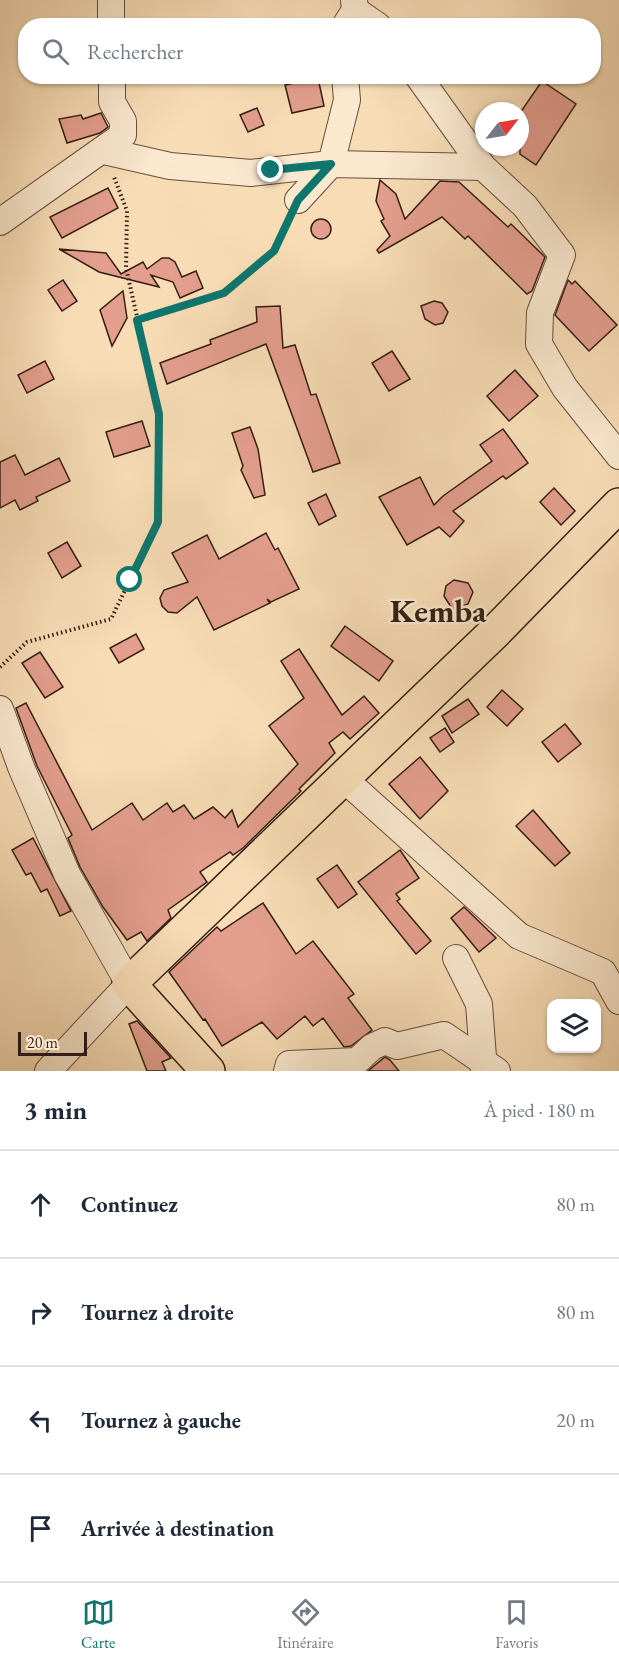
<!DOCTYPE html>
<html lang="fr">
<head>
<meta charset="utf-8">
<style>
  :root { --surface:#fff; --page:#f6f6f7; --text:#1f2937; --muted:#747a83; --line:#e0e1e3; --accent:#0f766e }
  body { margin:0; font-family:"EB Garamond",serif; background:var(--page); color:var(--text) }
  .controls { position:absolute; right:18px; bottom:18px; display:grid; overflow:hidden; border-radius:12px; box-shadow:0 2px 4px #0004 }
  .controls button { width:54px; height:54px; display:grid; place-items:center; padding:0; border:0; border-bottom:2px solid var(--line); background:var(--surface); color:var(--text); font:30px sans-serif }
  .compass { position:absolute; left:475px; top:102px; width:54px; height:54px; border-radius:50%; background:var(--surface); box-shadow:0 2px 4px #0004; rotate:59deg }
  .scale { position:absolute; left:18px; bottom:15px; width:69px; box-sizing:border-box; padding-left:6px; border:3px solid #351e15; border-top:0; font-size:16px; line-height:21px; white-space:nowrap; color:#351e15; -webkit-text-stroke:4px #fae8cf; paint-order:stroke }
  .stop { position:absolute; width:18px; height:18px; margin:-14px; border:4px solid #0f766e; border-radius:50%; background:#fff }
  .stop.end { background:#0f766e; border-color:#fff; box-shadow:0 2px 6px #0008 }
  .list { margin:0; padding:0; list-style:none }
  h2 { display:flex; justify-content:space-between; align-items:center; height:78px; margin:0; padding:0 24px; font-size:26px }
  h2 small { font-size:20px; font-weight:400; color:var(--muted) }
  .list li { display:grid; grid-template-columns:39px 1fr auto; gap:18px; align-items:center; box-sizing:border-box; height:108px; padding:0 24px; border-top:2px solid var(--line) }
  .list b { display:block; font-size:22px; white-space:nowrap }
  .list em { font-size:20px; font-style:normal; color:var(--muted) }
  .icon { flex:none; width:33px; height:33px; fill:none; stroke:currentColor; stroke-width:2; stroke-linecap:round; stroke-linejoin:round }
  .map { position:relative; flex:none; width:619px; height:1071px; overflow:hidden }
  .search { position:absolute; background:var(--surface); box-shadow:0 2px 4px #0004; left:18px; right:18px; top:18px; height:66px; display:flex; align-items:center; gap:15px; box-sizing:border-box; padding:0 21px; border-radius:24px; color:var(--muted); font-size:22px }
  .sheet { height:510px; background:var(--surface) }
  nav { display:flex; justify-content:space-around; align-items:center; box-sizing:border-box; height:84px; border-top:2px solid var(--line); background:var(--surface); font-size:16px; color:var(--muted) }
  nav a { display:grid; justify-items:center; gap:3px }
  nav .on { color:var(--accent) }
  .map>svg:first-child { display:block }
  .building { fill:#e39e8e; stroke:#351e15; stroke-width:1.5 }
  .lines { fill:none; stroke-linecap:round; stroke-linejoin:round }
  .minor-casing { stroke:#664e3d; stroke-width:28 }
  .major-casing { stroke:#351e15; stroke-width:36 }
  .path { stroke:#351e15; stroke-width:4; stroke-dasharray:1.5 3; stroke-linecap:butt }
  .minor { stroke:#fae8cf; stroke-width:26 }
  .major { stroke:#f7dcb5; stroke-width:33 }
  .route { stroke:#0f766e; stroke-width:8 }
  .labels { text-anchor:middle; stroke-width:5; stroke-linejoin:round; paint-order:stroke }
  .district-label { font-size:33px; font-weight:bold; fill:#351e15; stroke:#fae8cf }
</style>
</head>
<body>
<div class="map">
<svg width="619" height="1071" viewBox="0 0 619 1071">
  <rect width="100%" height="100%" fill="#f7dcb5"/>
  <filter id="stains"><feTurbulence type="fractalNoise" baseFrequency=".00333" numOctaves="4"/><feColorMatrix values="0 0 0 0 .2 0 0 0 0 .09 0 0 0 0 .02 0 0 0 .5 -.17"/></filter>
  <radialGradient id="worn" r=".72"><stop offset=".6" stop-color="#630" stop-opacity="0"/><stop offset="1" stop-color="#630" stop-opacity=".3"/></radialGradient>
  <!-- building -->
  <g class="building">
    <polygon points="318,78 324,106 292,113 285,85"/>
    <polygon points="542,81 576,104 536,165 520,154 520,113"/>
    <polygon points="257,108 264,125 248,132 240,115"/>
    <polygon points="101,113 108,127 100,133 67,143 59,119 81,115 83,119"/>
    <polygon points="380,180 396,194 405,219 440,181 459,182 508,227 511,224 545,257 532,291 527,294 468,236 465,239 442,217 379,253 377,250 390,236 381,221 384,219 376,201"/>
    <polygon points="108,188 118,208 62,238 50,217"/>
    <circle cx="321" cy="229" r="10"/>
    <polygon points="59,249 106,253 121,274 143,262 147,269 162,258 169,258 175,262 182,277 196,271 203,288 180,298 173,282 151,275 159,287 99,272"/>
    <polygon points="63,280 77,301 62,311 48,290"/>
    <polygon points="568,280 572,284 575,281 617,325 589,351 555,315"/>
    <polygon points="123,291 127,318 112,346 100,310"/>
    <polygon points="434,301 442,303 448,312 443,323 435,325 425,319 421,306"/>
    <polygon points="280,306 283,348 295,345 311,395 316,394 340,463 313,472 266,344 167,384 160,363 211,344 210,340 257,322 256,307"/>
    <polygon points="392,351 410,379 389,391 372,363"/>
    <polygon points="45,361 54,379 27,393 18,375"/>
    <polygon points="515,370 538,396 509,421 487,396"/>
    <polygon points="142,421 150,446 114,457 106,432"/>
    <polygon points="250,427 258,449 265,495 254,498 241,470 243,466 232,433"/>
    <polygon points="503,429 528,463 506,479 503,476 453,511 464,521 450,537 439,527 407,545 379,497 420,477 434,505 443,496 492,461 480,445"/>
    <polygon points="15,455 25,475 59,458 70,481 36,497 38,501 20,510 15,500 0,508 0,462"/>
    <polygon points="554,488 575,511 561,525 540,502"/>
    <polygon points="326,494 336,516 319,525 308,503"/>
    <polygon points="266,533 275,550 278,548 299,589 271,602 267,599 270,603 214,630 197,597 177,613 168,612 162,606 160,598 164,590 188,582 172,553 207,535 219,559"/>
    <polygon points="67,542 81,566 62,578 48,553"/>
    <polygon points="454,580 468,583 473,592 468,604 453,610 444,596 446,586"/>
    <polygon points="345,626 393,661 379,681 331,646"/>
    <polygon points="136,634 144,649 119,663 110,648"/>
    <polygon points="299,649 342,715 364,696 379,713 350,739 343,732 329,743 335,753 299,789 301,791 243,848 233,855 230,852 200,872 207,882 168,910 171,918 147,941 141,932 127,940 103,907 80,867 68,838 72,835 37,766 16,708 26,703 92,830 132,803 143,820 167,803 173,812 184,805 194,819 213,807 225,818 232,810 238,827 298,764 269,726 304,698 281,661"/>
    <polygon points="40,652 63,687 45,698 22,663"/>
    <polygon points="502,690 523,709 507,726 487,707"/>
    <polygon points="468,699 479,714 452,733 442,716"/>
    <polygon points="565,724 581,744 558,762 542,742"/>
    <polygon points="445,728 454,742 440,752 430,738"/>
    <polygon points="420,757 448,791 420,819 389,784"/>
    <polygon points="533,810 570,853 555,866 516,826"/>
    <polygon points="33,838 71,911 60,916 47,889 41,892 31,873 26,875 12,850"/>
    <polygon points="400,850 419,878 396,894 400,899 397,901 431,941 416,954 358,882"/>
    <polygon points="337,865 357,894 338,908 317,879"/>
    <polygon points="263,903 296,954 313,941 354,994 348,998 372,1030 351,1046 344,1047 323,1018 313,1026 305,1016 277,1039 262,1022 222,1046 205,1019 203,1020 169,972 217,927 221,931"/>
    <polygon points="464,907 496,938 479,952 451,918"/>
    <polygon points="137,1021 171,1058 162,1062 166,1071 147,1071 129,1024"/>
    <polygon points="385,1057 390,1060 399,1071 368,1071"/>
  </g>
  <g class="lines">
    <defs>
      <g id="minor">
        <polyline points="111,0 111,26"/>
        <polyline points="355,10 378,26"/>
        <polyline points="345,26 355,10 354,0"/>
        <polyline points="418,76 483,167 525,206 562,255 540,313 539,344 565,388 619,456"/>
        <polyline points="104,151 170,166 251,173 331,164 483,167"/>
        <polyline points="298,200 331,164 347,100 345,76"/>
        <polyline points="0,222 123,135 123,121 112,102 112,76"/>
        <polyline points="0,709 21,767 67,874 129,984 48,1071"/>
        <polyline points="344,779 519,936 603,972 619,1001"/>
        <polyline points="456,958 479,1004 484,1071"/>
        <polyline points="287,1071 289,1064 357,1061 372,1047 385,1041 397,1046 444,1035 497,1071"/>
      </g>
      <polyline id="major" points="208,1071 129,984 496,631 619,505"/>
    </defs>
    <!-- minor casing -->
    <use href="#minor" class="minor-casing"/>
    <!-- major casing -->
    <use href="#major" class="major-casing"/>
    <!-- path -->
    <g class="path">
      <polyline points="137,320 224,293 274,251 289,219"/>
      <polyline points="0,667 27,642 111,619 158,522 159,414 126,268 127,211 114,177"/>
    </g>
    <!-- minor -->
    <use href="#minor" class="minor"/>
    <!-- major -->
    <use href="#major" class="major"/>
  </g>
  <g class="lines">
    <!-- route -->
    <polyline class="route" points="130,580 158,522 159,414 137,320 224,293 274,251 298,200 331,164 271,170"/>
  </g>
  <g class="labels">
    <!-- district labels -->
    <g class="district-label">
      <text x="438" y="622">Kemba</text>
    </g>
  </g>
  <rect width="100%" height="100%" filter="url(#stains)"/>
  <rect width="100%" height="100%" fill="url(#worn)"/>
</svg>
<div class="controls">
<button><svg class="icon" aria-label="layers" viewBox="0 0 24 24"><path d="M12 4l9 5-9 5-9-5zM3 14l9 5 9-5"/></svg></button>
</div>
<svg class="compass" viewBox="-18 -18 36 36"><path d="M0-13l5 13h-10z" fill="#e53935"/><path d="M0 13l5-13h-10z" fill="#747a83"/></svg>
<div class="scale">20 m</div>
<div class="stop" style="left:130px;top:580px"></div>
<div class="stop end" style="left:271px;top:170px"></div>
<div class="search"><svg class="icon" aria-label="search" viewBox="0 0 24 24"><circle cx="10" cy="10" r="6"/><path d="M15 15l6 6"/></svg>Rechercher</div>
</div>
<section class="sheet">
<h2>3 min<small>À pied · 180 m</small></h2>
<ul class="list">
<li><svg class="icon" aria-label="ahead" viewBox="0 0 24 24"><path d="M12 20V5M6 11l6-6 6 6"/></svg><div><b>Continuez</b></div><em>80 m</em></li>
<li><svg class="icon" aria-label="right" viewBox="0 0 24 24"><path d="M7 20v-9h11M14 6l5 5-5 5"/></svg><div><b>Tournez à droite</b></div><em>80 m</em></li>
<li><svg class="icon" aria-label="left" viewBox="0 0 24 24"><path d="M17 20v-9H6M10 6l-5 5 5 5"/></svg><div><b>Tournez à gauche</b></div><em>20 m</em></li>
<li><svg class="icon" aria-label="arrive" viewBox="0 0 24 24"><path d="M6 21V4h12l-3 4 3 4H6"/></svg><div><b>Arrivée à destination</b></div></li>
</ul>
</section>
<nav>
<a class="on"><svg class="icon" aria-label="map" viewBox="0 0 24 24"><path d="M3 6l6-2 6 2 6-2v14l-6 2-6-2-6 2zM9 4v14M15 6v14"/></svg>Carte</a>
<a><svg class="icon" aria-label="directions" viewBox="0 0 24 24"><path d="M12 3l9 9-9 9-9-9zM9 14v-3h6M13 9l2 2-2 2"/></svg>Itinéraire</a>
<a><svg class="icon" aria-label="saved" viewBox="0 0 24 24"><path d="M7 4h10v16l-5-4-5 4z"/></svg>Favoris</a>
</nav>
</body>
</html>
